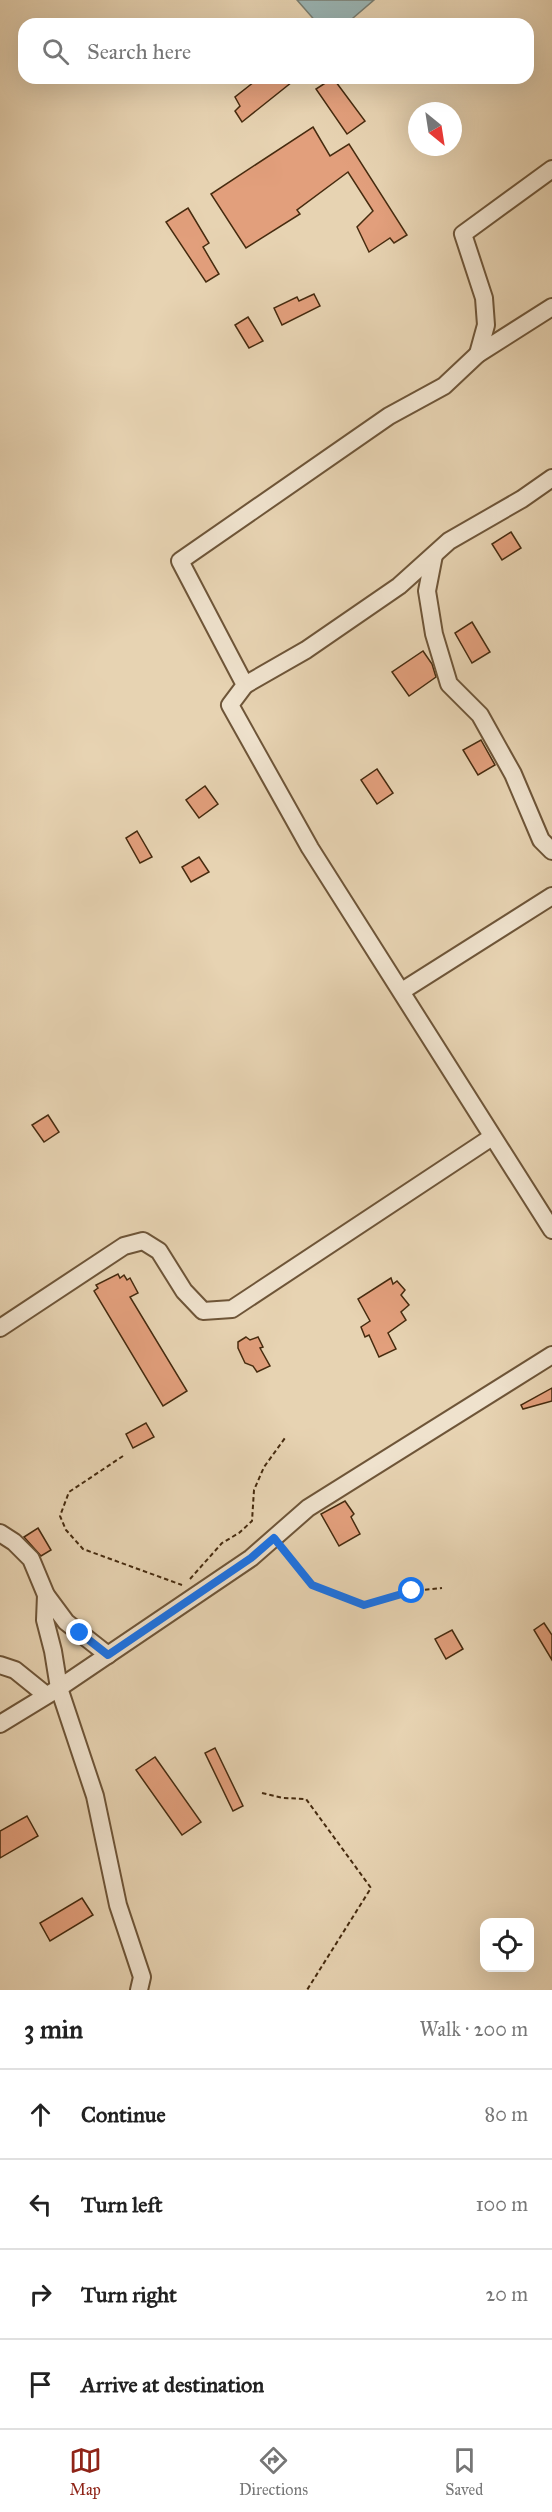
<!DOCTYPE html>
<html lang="en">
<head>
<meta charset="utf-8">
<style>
  :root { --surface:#fff; --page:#f6f6f6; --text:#222; --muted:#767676; --line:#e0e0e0; --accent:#8f2418 }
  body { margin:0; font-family:"IM FELL Great Primer",serif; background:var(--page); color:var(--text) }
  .controls { position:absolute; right:18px; bottom:18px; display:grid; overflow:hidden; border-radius:12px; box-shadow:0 6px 24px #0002 }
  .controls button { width:54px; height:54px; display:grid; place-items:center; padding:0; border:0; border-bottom:2px solid var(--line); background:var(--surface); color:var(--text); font:30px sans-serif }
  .compass { position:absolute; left:408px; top:102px; width:54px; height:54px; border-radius:50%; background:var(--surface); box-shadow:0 6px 24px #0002; rotate:150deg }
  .stop { position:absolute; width:18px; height:18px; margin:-14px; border:4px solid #1a73e8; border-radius:50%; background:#fff }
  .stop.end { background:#1a73e8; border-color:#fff; box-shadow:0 2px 6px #0008 }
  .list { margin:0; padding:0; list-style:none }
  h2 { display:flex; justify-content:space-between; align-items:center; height:78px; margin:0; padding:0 24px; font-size:26px }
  h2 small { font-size:20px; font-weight:400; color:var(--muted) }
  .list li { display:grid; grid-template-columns:39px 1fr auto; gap:18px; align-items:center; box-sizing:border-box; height:90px; padding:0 24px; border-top:2px solid var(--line) }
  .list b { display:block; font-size:22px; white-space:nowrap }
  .list em { font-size:20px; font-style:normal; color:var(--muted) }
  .icon { flex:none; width:33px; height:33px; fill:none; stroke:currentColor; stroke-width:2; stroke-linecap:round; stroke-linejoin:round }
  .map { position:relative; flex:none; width:552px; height:1990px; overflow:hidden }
  .search { position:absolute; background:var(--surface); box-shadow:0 6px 24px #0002; left:18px; right:18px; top:18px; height:66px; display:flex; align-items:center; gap:15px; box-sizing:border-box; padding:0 21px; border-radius:18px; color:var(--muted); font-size:22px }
  .sheet { height:438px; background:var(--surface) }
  nav { display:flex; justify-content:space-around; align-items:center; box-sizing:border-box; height:84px; border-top:2px solid var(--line); background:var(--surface); font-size:16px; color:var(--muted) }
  nav a { display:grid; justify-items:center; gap:3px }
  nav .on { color:var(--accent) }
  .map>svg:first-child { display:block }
  .water { fill:#9ab6b6; stroke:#787e73; stroke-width:1.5 }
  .building { fill:#e29f7c; stroke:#462b0f; stroke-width:1.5 }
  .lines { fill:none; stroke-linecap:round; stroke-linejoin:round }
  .minor-casing { stroke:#6e5538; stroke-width:20 }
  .path { stroke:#462b0f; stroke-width:2; stroke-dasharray:4.5 3; stroke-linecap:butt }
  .minor { stroke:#efe2cd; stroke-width:16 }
  .route { stroke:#1a73e8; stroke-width:8 }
</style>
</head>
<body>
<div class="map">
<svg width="552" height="1990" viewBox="0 0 552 1990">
  <rect width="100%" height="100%" fill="#e7d3b2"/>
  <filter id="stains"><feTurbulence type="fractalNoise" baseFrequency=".00333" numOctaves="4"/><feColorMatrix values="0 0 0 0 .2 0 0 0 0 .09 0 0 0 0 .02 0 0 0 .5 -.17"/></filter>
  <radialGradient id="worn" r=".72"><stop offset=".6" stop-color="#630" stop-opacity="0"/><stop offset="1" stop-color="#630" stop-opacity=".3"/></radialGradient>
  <!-- water -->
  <polygon class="water" points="297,0 374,0 346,24 318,24"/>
  <!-- building -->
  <g class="building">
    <polygon points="259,78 297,78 242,122 235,111 240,106 235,97"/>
    <polygon points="333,78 365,121 347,134 316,89"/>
    <polygon points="313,127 330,156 349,144 407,235 394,243 390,238 369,252 357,227 373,211 348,172 297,210 300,214 246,248 211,194"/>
    <polygon points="188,208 209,243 203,247 219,274 206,282 166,222"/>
    <polygon points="314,294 320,306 282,325 274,308 297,297 299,301"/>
    <polygon points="248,317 263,341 249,348 235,325"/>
    <polygon points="511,532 521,548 502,560 492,544"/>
    <polygon points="472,622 490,652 472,663 455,633"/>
    <polygon points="423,651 432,664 436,677 409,696 392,672"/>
    <polygon points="481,740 495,765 478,775 463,750"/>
    <polygon points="377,769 393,793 377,804 361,780"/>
    <polygon points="205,786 218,804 199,818 186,800"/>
    <polygon points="137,831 152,857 140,863 126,838"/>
    <polygon points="199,857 209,872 191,882 182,867"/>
    <polygon points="48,1115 59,1132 44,1142 32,1125"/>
    <polygon points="118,1274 120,1278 124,1275 127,1280 130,1278 138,1293 130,1297 187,1391 163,1406 94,1291 98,1288 96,1285"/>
    <polygon points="391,1278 393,1284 397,1281 405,1290 401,1295 409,1305 401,1312 406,1320 388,1333 396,1349 379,1357 369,1335 365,1337 361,1327 370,1321 358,1299"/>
    <polygon points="246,1337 250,1340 258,1337 263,1347 260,1348 270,1366 257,1372 253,1366 245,1363 238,1348 238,1342"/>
    <polygon points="552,1388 552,1401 523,1409 521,1405"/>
    <polygon points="146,1423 154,1437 133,1448 126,1434"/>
    <polygon points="345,1501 354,1514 351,1517 360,1534 339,1546 321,1514"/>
    <polygon points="38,1528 51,1550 41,1556 24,1537"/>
    <polygon points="544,1623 552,1635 552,1660 534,1630"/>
    <polygon points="452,1630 463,1649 446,1659 435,1639"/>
    <polygon points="215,1748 243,1806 233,1811 205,1753"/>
    <polygon points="155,1757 201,1822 182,1835 136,1770"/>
    <polygon points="27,1816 38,1836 0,1858 0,1831"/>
    <polygon points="82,1898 93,1915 50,1941 40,1923"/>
  </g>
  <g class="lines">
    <defs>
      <g id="minor">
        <polyline points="552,307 478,354 444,386 389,416 180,561 245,685 230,705 310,848 552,1230"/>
        <polyline points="478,354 486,325 484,298 463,234 552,169"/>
        <polyline points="434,555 427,591 434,634 449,684 480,715 513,774 541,840 552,851"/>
        <polyline points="245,685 306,650 399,586 449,541 522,499 552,478"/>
        <polyline points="402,991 552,896"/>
        <polyline points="0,1328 124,1246 143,1241 159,1251 184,1291 203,1311 232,1309 492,1137"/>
        <polyline points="0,1533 14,1542 31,1559 46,1595 66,1622 108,1655"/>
        <polyline points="46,1595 45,1620 53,1651 59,1688 95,1796 118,1905 142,1977 139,1990"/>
        <polyline points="0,1665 15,1670 46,1695"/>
        <polyline points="0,1724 59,1688 251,1558 308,1508 552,1355"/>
      </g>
    </defs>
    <!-- minor casing -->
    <use href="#minor" class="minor-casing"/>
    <!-- path -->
    <g class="path">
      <polyline points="123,1456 69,1492 60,1516 66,1530 83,1549 182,1585"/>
      <polyline points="283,1549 312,1585 364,1605 412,1591 442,1588"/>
      <polyline points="190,1579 222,1543 239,1533 252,1521 254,1490 264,1467 285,1438"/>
      <polyline points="262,1793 283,1798 306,1799 371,1888 307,1990"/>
    </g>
    <!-- minor -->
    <use href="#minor" class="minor"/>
  </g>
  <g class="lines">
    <!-- route -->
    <polyline class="route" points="80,1633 108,1655 251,1558 274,1538 312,1585 364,1605 412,1591"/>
  </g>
  <rect width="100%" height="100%" filter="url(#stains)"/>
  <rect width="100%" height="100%" fill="url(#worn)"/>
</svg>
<div class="controls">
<button><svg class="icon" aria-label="locate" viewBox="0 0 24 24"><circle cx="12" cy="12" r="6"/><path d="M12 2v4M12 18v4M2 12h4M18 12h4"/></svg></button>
</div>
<svg class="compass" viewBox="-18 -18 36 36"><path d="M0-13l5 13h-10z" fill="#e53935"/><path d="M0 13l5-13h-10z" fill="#767676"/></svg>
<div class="stop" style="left:412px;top:1591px"></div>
<div class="stop end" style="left:80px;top:1633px"></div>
<div class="search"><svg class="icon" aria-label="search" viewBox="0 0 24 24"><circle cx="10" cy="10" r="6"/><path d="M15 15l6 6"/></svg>Search here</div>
</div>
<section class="sheet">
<h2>3 min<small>Walk · 200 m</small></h2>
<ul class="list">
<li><svg class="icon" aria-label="ahead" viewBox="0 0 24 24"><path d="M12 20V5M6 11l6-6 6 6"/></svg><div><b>Continue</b></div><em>80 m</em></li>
<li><svg class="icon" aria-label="left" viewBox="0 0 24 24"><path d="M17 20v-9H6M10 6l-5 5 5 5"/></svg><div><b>Turn left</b></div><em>100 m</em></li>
<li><svg class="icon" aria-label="right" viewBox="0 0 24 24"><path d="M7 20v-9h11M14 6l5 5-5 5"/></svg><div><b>Turn right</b></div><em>20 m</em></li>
<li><svg class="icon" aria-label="arrive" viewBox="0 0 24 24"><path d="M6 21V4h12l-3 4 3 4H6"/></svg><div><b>Arrive at destination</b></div></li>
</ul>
</section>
<nav>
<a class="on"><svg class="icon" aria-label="map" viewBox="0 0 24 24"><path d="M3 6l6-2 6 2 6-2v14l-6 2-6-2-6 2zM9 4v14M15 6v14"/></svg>Map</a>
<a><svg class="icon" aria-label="directions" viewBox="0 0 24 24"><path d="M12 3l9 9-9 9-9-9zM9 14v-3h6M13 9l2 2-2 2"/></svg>Directions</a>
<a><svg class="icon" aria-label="saved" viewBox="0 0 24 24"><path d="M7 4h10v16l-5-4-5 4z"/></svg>Saved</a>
</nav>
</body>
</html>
